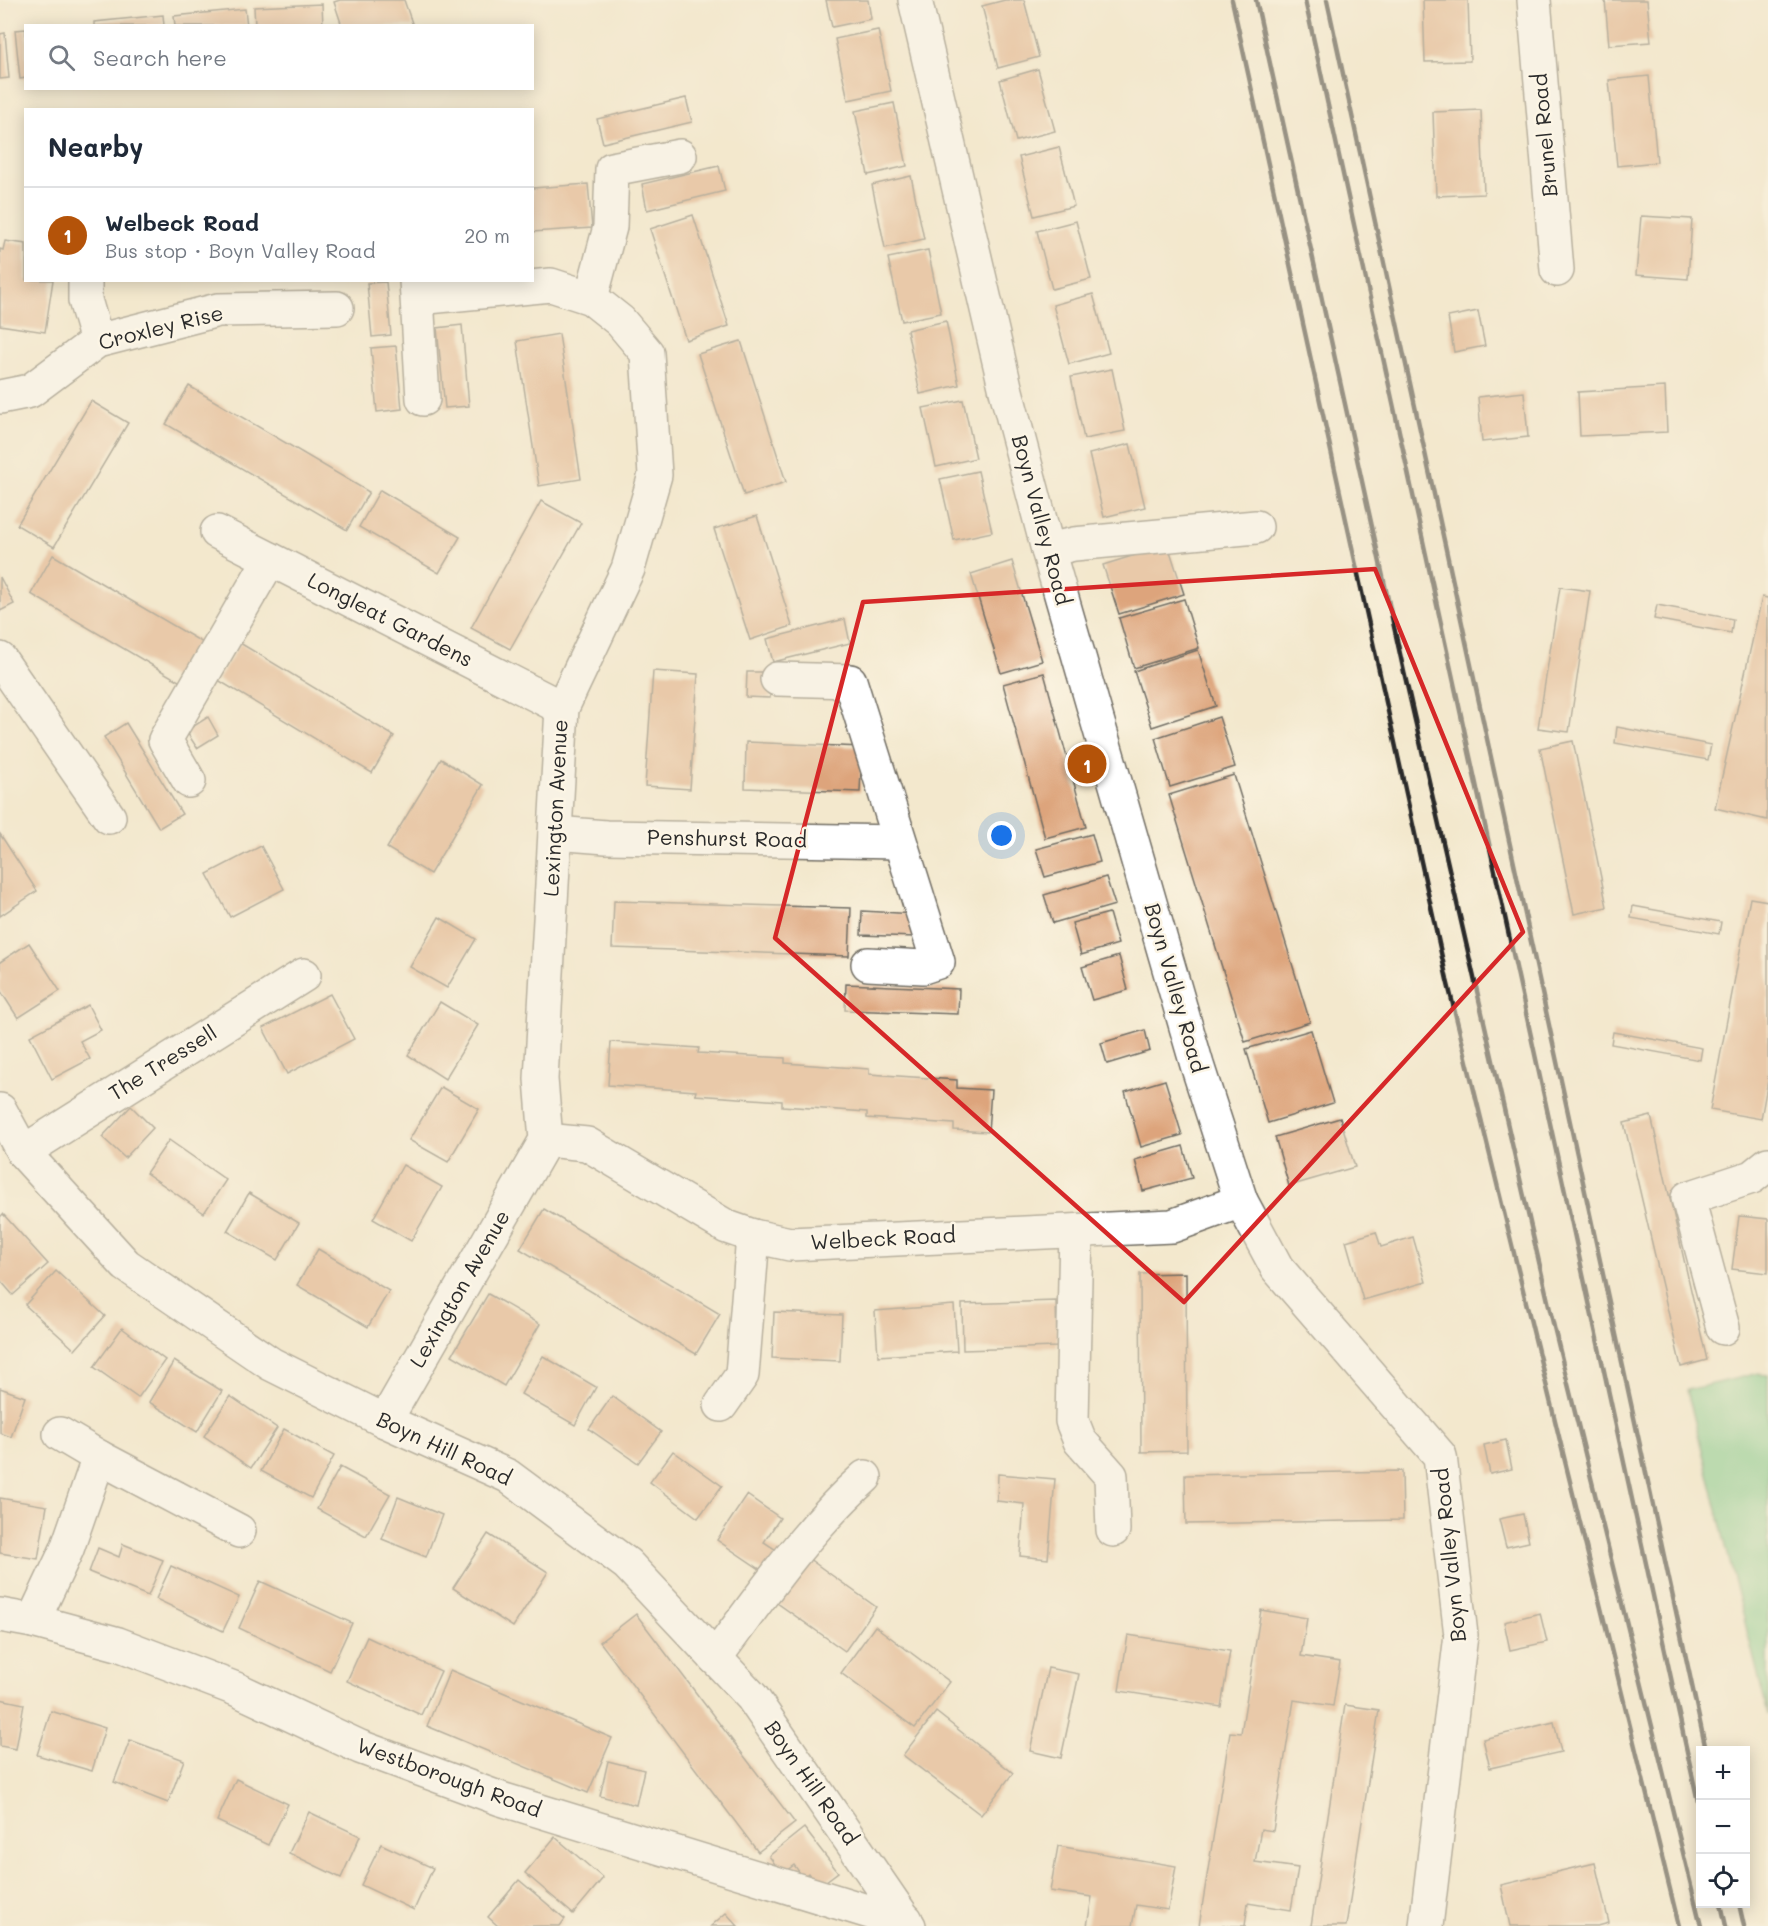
<!DOCTYPE html>
<html lang="en">
<head>
<meta charset="utf-8">
<style>
  :root { --surface:#fff; --page:#f2f2f3; --text:#1f2937; --muted:#747a83; --line:#e0e1e3; --accent:#b45309 }
  body { margin:0; font-family:Mali,sans-serif; background:var(--page); color:var(--text) }
  .controls { position:absolute; right:18px; bottom:18px; display:grid; overflow:hidden; border-radius:0px; box-shadow:0 3px 15px #0003 }
  .controls button { width:54px; height:54px; display:grid; place-items:center; padding:0; border:0; border-bottom:2px solid var(--line); background:var(--surface); color:var(--text); font:30px sans-serif }
  .you { position:absolute; left:1002px; top:836px; width:21px; height:21px; margin:-15px; border:4px solid #fff; border-radius:50%; background:#1a73e8; box-shadow:0 0 0 9px #1a73e833 }
  .badge { display:grid; place-items:center; width:39px; height:39px; border-radius:50%; background:var(--accent); color:#fff; font-size:20px; font-weight:700 }
  .pin { position:absolute; translate:-50% -50%; border:3px solid #fff; box-shadow:0 2px 6px #0006 }
  .list { margin:0; padding:0; list-style:none }
  h2 { display:flex; justify-content:space-between; align-items:center; height:78px; margin:0; padding:0 24px; font-size:26px }
  h2 small { font-size:20px; font-weight:400; color:var(--muted) }
  .list li { display:grid; grid-template-columns:39px 1fr auto; gap:18px; align-items:center; box-sizing:border-box; height:96px; padding:0 24px; border-top:2px solid var(--line) }
  .list b { display:block; font-size:22px; white-space:nowrap }
  .list p { margin:0; font-size:20px; white-space:nowrap; color:var(--muted) }
  .list em { font-size:20px; font-style:normal; color:var(--muted) }
  .icon { flex:none; width:33px; height:33px; fill:none; stroke:currentColor; stroke-width:2; stroke-linecap:round; stroke-linejoin:round }
  .map { position:relative; flex:none; width:1768px; height:1926px; overflow:hidden }
  .search { position:absolute; background:var(--surface); box-shadow:0 3px 15px #0003; left:24px; top:24px; width:510px; height:66px; display:flex; align-items:center; gap:15px; box-sizing:border-box; padding:0 21px; border-radius:0px; color:var(--muted); font-size:22px }
  .panel { position:absolute; background:var(--surface); box-shadow:0 3px 15px #0003; left:24px; top:108px; width:510px; height:174px; border-radius:0px }
  .map>svg:first-child { display:block }
  .green { fill:#7ac98a; stroke:#527a5a; stroke-width:1.5 }
  .building { fill:#dda47b }
  .lines { fill:none; stroke-linecap:round; stroke-linejoin:round }
  .minor-casing { stroke:#716d64; stroke-width:36 }
  .minor { stroke:#fff; stroke-width:33 }
  .rail { stroke:#2b2b2b; stroke-width:4.5 }
  .marked { fill:none; stroke:#d62828; stroke-width:4.5; stroke-linejoin:round }
  .labels { text-anchor:middle; stroke-width:5; stroke-linejoin:round; paint-order:stroke }
  .street-label { font-size:21px; fill:#2b2b2b; stroke:#fcf5e5 }
</style>
</head>
<body>
<div class="map">
<svg width="1768" height="1926" viewBox="0 0 1768 1926">
  <rect width="100%" height="100%" fill="#fcf5e5"/>
  <filter id="ink" filterUnits="userSpaceOnUse"><feTurbulence type="fractalNoise" baseFrequency=".0167" numOctaves="2"/><feDisplacementMap in="SourceGraphic" scale="12" xChannelSelector="R" yChannelSelector="G"/><feConvolveMatrix kernelMatrix="1 2 1 2 8 2 1 2 1" color-interpolation-filters="sRGB"/></filter>
  <filter id="wash" filterUnits="userSpaceOnUse"><feTurbulence type="fractalNoise" baseFrequency=".008" numOctaves="4" result="noise"/><feDisplacementMap in="SourceGraphic" scale="24" xChannelSelector="R" yChannelSelector="G"/><feGaussianBlur stdDeviation="1.35" result="paint"/><feColorMatrix in="noise" values="0 0 0 0 0 0 0 0 0 0 0 0 0 0 0 0 0 1.4 0 .05"/><feComposite in="paint" operator="in"/></filter>
  <g filter="url(#wash)">
    <rect width="100%" height="100%" fill="#f3e8cd"/>
    <!-- green -->
    <polygon class="green" points="1755,1374 1768,1375 1768,1715 1687,1390"/>
    <g id="blocks">
      <!-- building -->
      <g class="building">
        <polygon points="340,0 404,0 413,26 342,26 334,2"/>
        <polygon points="826,0 868,0 871,19 832,27"/>
        <polygon points="1005,0 1024,0 1039,57 998,68 982,6"/>
        <polygon points="1423,0 1468,0 1470,61 1425,62"/>
        <polygon points="1605,0 1647,0 1651,42 1609,45"/>
        <polygon points="322,4 323,26 255,26 254,7"/>
        <polygon points="245,9 247,26 175,26 174,16"/>
        <polygon points="163,15 164,26 94,26 94,22"/>
        <polygon points="26,29 26,78 20,79 15,30"/>
        <polygon points="878,30 891,91 848,100 835,39"/>
        <polygon points="5,33 9,78 0,79 0,34"/>
        <polygon points="1038,69 1055,131 1016,141 1000,80"/>
        <polygon points="1649,76 1657,162 1617,166 1609,80"/>
        <polygon points="686,98 692,122 603,143 597,119"/>
        <polygon points="894,103 907,166 868,175 855,111"/>
        <polygon points="1481,110 1484,194 1436,196 1433,112"/>
        <polygon points="1059,147 1074,206 1034,216 1019,157"/>
        <polygon points="719,166 725,191 647,210 642,184"/>
        <polygon points="911,176 924,239 885,248 872,185"/>
        <polygon points="588,184 592,228 532,232 532,188"/>
        <polygon points="693,215 729,326 686,340 650,229"/>
        <polygon points="1641,216 1692,219 1688,279 1636,275"/>
        <polygon points="1076,221 1091,279 1052,289 1037,231"/>
        <polygon points="5,241 26,244 26,280 53,280 45,332 0,325 0,249 3,250"/>
        <polygon points="928,250 941,313 902,321 888,258"/>
        <polygon points="386,282 391,335 372,337 367,283"/>
        <polygon points="1093,294 1109,353 1069,364 1053,305"/>
        <polygon points="1478,311 1485,346 1454,352 1448,317"/>
        <polygon points="946,321 959,385 920,394 907,330"/>
        <polygon points="462,325 469,406 445,408 437,328"/>
        <polygon points="559,334 581,479 539,486 517,341"/>
        <polygon points="741,341 786,482 744,495 698,354"/>
        <polygon points="396,346 402,409 377,412 371,348"/>
        <polygon points="1112,369 1125,431 1084,439 1071,377"/>
        <polygon points="189,386 369,492 347,530 166,424"/>
        <polygon points="1665,387 1667,432 1580,436 1578,392"/>
        <polygon points="1524,392 1528,437 1482,442 1478,397"/>
        <polygon points="963,400 976,458 936,467 923,408"/>
        <polygon points="91,401 128,423 54,547 17,525"/>
        <polygon points="1130,444 1145,507 1104,517 1089,454"/>
        <polygon points="978,471 992,532 954,540 940,479"/>
        <polygon points="380,490 460,537 439,573 359,527"/>
        <polygon points="541,501 581,523 510,649 471,628"/>
        <polygon points="757,516 792,626 750,640 714,529"/>
        <polygon points="1168,545 1184,594 1119,614 1103,565"/>
        <polygon points="53,555 205,644 182,683 31,594"/>
        <polygon points="1012,561 1042,661 1001,673 971,574"/>
        <polygon points="0,577 14,604 0,611"/>
        <polygon points="1560,587 1590,591 1569,732 1538,728"/>
        <polygon points="1762,597 1768,598 1767,820 1715,808"/>
        <polygon points="1184,599 1199,648 1134,668 1119,618"/>
        <polygon points="1657,605 1733,619 1731,633 1654,619"/>
        <polygon points="845,619 850,643 773,662 767,639"/>
        <polygon points="240,643 394,736 372,773 218,680"/>
        <polygon points="1198,650 1216,706 1152,727 1134,671"/>
        <polygon points="653,671 698,674 690,789 645,786"/>
        <polygon points="747,672 771,672 770,698 746,697"/>
        <polygon points="1044,673 1086,827 1045,838 1003,684"/>
        <polygon points="208,717 218,735 197,748 186,731"/>
        <polygon points="1219,717 1235,767 1170,787 1155,738"/>
        <polygon points="126,723 182,814 159,828 104,737"/>
        <polygon points="1617,727 1711,745 1708,760 1615,743"/>
        <polygon points="1573,741 1607,907 1574,914 1540,748"/>
        <polygon points="746,742 862,747 860,792 745,788"/>
        <polygon points="441,759 483,785 430,874 387,848"/>
        <polygon points="1234,775 1310,1022 1245,1042 1169,795"/>
        <polygon points="0,834 37,891 0,916"/>
        <polygon points="1092,834 1100,862 1045,877 1036,849"/>
        <polygon points="261,846 284,889 230,917 207,874"/>
        <polygon points="1106,877 1115,905 1053,923 1044,895"/>
        <polygon points="1750,898 1768,901 1768,1080 1761,1119 1710,1110"/>
        <polygon points="614,901 851,908 849,956 612,948"/>
        <polygon points="1633,906 1721,922 1719,934 1631,918"/>
        <polygon points="862,911 915,914 915,937 861,935"/>
        <polygon points="1109,913 1118,944 1081,955 1072,923"/>
        <polygon points="439,917 476,939 447,988 410,967"/>
        <polygon points="29,943 60,991 18,1018 0,990 0,962"/>
        <polygon points="1119,956 1128,990 1092,1000 1082,967"/>
        <polygon points="846,984 959,989 958,1014 845,1010"/>
        <polygon points="330,994 354,1039 287,1074 263,1028"/>
        <polygon points="440,1002 478,1025 445,1079 408,1055"/>
        <polygon points="88,1005 101,1030 80,1041 90,1059 52,1079 30,1036"/>
        <polygon points="1145,1030 1150,1051 1107,1064 1101,1043"/>
        <polygon points="1311,1030 1333,1103 1268,1123 1246,1049"/>
        <polygon points="1613,1032 1702,1048 1700,1060 1611,1044"/>
        <polygon points="611,1042 699,1048 698,1053 785,1058 785,1063 869,1069 869,1074 957,1080 957,1088 991,1090 988,1132 954,1130 954,1124 867,1118 867,1112 782,1106 782,1101 695,1095 696,1091 608,1085"/>
        <polygon points="1165,1080 1182,1135 1141,1147 1125,1092"/>
        <polygon points="441,1087 479,1109 448,1162 409,1140"/>
        <polygon points="131,1106 153,1128 125,1158 102,1137"/>
        <polygon points="1651,1116 1707,1360 1681,1367 1624,1123"/>
        <polygon points="1340,1118 1355,1167 1289,1186 1275,1137"/>
        <polygon points="169,1140 226,1180 204,1213 146,1173"/>
        <polygon points="1183,1146 1192,1178 1143,1191 1135,1160"/>
        <polygon points="403,1165 442,1187 411,1241 373,1219"/>
        <polygon points="249,1193 299,1223 277,1260 227,1231"/>
        <polygon points="544,1209 720,1314 696,1354 520,1249"/>
        <polygon points="3,1214 48,1264 13,1295 0,1280 0,1217"/>
        <polygon points="1739,1216 1768,1219 1768,1273 1732,1269"/>
        <polygon points="1376,1232 1381,1247 1413,1237 1426,1282 1363,1300 1346,1241"/>
        <polygon points="318,1249 389,1291 368,1327 297,1285"/>
        <polygon points="56,1271 105,1316 75,1350 25,1305"/>
        <polygon points="1186,1273 1187,1451 1141,1452 1140,1274"/>
        <polygon points="488,1294 540,1324 504,1386 452,1355"/>
        <polygon points="1056,1301 1057,1347 963,1350 962,1304"/>
        <polygon points="954,1305 957,1351 878,1356 875,1311"/>
        <polygon points="774,1312 842,1315 840,1361 772,1358"/>
        <polygon points="122,1328 165,1360 138,1398 94,1367"/>
        <polygon points="543,1356 596,1387 575,1425 521,1394"/>
        <polygon points="174,1361 222,1391 197,1432 149,1402"/>
        <polygon points="0,1388 25,1397 11,1437 0,1433"/>
        <polygon points="230,1396 277,1428 251,1468 204,1436"/>
        <polygon points="612,1396 661,1432 638,1463 589,1429"/>
        <polygon points="284,1429 334,1456 311,1498 261,1471"/>
        <polygon points="1506,1440 1512,1469 1490,1474 1484,1445"/>
        <polygon points="673,1451 722,1486 698,1518 650,1482"/>
        <polygon points="340,1467 390,1494 366,1536 317,1509"/>
        <polygon points="1402,1471 1403,1520 1186,1524 1185,1475"/>
        <polygon points="998,1474 1055,1479 1048,1559 1020,1556 1024,1504 997,1501"/>
        <polygon points="747,1495 780,1518 764,1542 787,1557 773,1578 717,1540"/>
        <polygon points="398,1497 442,1515 426,1557 382,1539"/>
        <polygon points="0,1498 47,1506 38,1559 0,1553"/>
        <polygon points="1523,1514 1529,1542 1506,1547 1499,1519"/>
        <polygon points="488,1534 548,1572 513,1627 453,1588"/>
        <polygon points="123,1544 163,1560 148,1596 89,1572 98,1548 119,1557"/>
        <polygon points="805,1556 876,1607 845,1651 773,1600"/>
        <polygon points="171,1566 239,1597 223,1631 156,1599"/>
        <polygon points="260,1581 352,1623 330,1671 239,1628"/>
        <polygon points="1261,1610 1307,1618 1301,1656 1340,1662 1333,1706 1294,1700 1273,1831 1261,1829 1255,1862 1298,1868 1291,1910 1248,1903 1245,1926 1199,1926 1230,1732 1241,1733"/>
        <polygon points="1540,1613 1547,1642 1510,1650 1504,1622"/>
        <polygon points="636,1614 795,1823 758,1852 600,1642"/>
        <polygon points="875,1626 950,1682 915,1728 841,1673"/>
        <polygon points="1128,1635 1230,1651 1221,1707 1119,1691"/>
        <polygon points="367,1637 441,1671 421,1715 347,1681"/>
        <polygon points="1048,1668 1079,1674 1061,1758 1030,1751"/>
        <polygon points="450,1670 612,1738 588,1793 427,1726"/>
        <polygon points="0,1699 24,1704 16,1749 0,1746"/>
        <polygon points="1345,1705 1379,1710 1346,1926 1311,1926"/>
        <polygon points="51,1711 105,1728 92,1771 37,1755"/>
        <polygon points="936,1712 1013,1773 981,1815 903,1755"/>
        <polygon points="1554,1722 1561,1752 1490,1768 1483,1739"/>
        <polygon points="130,1740 184,1760 168,1803 114,1782"/>
        <polygon points="608,1761 644,1770 636,1805 600,1796"/>
        <polygon points="236,1779 288,1804 268,1845 217,1821"/>
        <polygon points="309,1812 360,1836 341,1878 289,1853"/>
        <polygon points="804,1828 838,1872 818,1887 808,1873 803,1877 794,1865 782,1874 769,1856"/>
        <polygon points="555,1837 603,1878 573,1914 525,1873"/>
        <polygon points="381,1844 433,1868 414,1910 361,1885"/>
        <polygon points="1058,1846 1176,1866 1168,1910 1136,1905 1132,1926 1087,1926 1092,1897 1050,1891"/>
        <polygon points="1595,1863 1609,1923 1598,1926 1510,1926 1501,1885"/>
        <polygon points="519,1880 565,1919 560,1926 498,1926 488,1917"/>
        <polygon points="726,1913 738,1926 711,1926"/>
      </g>
    </g>
  </g>
  <g filter="url(#ink)">
    <use href="#blocks" fill-opacity="0" stroke="#716d64" stroke-width="1.5"/>
    <g class="lines">
      <defs>
        <g id="minor">
          <polyline points="915,0 1006,391 1048,550 1197,1065 1241,1201 1277,1268 1440,1456 1461,1635 1426,1926"/>
          <polyline points="1534,0 1557,270"/>
          <polyline points="85,280 85,300 97,341"/>
          <polyline points="416,280 423,399"/>
          <polyline points="591,298 610,227 612,169 680,156"/>
          <polyline points="0,397 30,391 97,341 218,310 337,308"/>
          <polyline points="217,532 562,708"/>
          <polyline points="1048,550 1074,544 1256,527"/>
          <polyline points="0,659 109,817"/>
          <polyline points="777,679 850,681 938,962 923,967 868,964"/>
          <polyline points="189,781 165,740 270,559"/>
          <polyline points="555,833 606,837 899,842"/>
          <polyline points="0,1110 23,1152 126,1265 271,1364 385,1421 508,1476 627,1564 752,1697 909,1926"/>
          <polyline points="546,1140 587,1144 727,1227 753,1236 790,1244 1172,1226 1241,1201"/>
          <polyline points="23,1152 304,975"/>
          <polyline points="1076,1231 1072,1421 1080,1441 1111,1476 1113,1530"/>
          <polyline points="1723,1328 1688,1198 1752,1177 1768,1164"/>
          <polyline points="721,1405 742,1375 753,1236"/>
          <polyline points="385,1421 546,1140 541,1079 562,708 628,569 655,475 647,353 620,321 591,298 551,285 418,298"/>
          <polyline points="60,1434 99,1457 239,1531"/>
          <polyline points="0,1615 33,1621 118,1644 236,1689 360,1747 501,1799 873,1913 906,1920"/>
          <polyline points="33,1621 67,1549 99,1457"/>
          <path d="M715,1658c47,-63 92,-129 150,-181"/>
        </g>
      </defs>
      <!-- minor casing -->
      <use href="#minor" class="minor-casing"/>
      <!-- minor -->
      <use href="#minor" class="minor"/>
      <!-- rail -->
      <g class="rail">
        <polyline points="1232,0 1447,980 1679,1926"/>
        <polyline points="1256,0 1404,672 1553,1323 1701,1926"/>
        <polyline points="1305,0 1700,1811"/>
        <polyline points="1327,0 1706,1750"/>
        <polyline points="1721,1904 1726,1926"/>
        <polyline points="1739,1904 1744,1926"/>
      </g>
    </g>
  </g>
  <!-- marked area -->
  <path d="M0 0H1768V1926H0ZM1375,569l148,363 -339,370 -409,-364 88,-336z" fill="#f3e8cd" fill-opacity=".55" fill-rule="evenodd"/>
  <path class="marked" d="M1375,569l148,363 -339,370 -409,-364 88,-336z"/>
  <g class="labels">
    <!-- street labels -->
    <g class="street-label">
      <text transform="translate(1545 135) rotate(-95)" y="7">Brunel Road</text>
      <text transform="translate(161 328) rotate(-14)" y="7">Croxley Rise</text>
      <text transform="translate(1041 520) rotate(75)" y="7">Boyn Valley Road</text>
      <text transform="translate(390 620) rotate(27)" y="7">Longleat Gardens</text>
      <text transform="translate(556 808) rotate(-87)" y="7">Lexington Avenue</text>
      <text transform="translate(727 839) rotate(1)" y="7">Penshurst Road</text>
      <text transform="translate(1175 988) rotate(74)" y="7">Boyn Valley Road</text>
      <text transform="translate(163 1063) rotate(-32)" y="7">The Tressell</text>
      <text transform="translate(883 1239) rotate(-3)" y="7">Welbeck Road</text>
      <text transform="translate(460 1289) rotate(-60)" y="7">Lexington Avenue</text>
      <text transform="translate(444 1449) rotate(25)" y="7">Boyn Hill Road</text>
      <text transform="translate(1450 1555) rotate(-96)" y="7">Boyn Valley Road</text>
      <text transform="translate(449 1778) rotate(20)" y="7">Westborough Road</text>
      <text transform="translate(811 1783) rotate(55)" y="7">Boyn Hill Road</text>
    </g>
  </g>
</svg>
<div class="controls">
<button>+</button>
<button>−</button>
<button><svg class="icon" aria-label="locate" viewBox="0 0 24 24"><circle cx="12" cy="12" r="6"/><path d="M12 2v4M12 18v4M2 12h4M18 12h4"/></svg></button>
</div>
<div class="you"></div>
<div class="pin badge" style="left:1087px;top:764px">1</div>
<div class="search"><svg class="icon" aria-label="search" viewBox="0 0 24 24"><circle cx="10" cy="10" r="6"/><path d="M15 15l6 6"/></svg>Search here</div>
<section class="panel">
<h2>Nearby<small></small></h2>
<ul class="list">
<li><span class="badge">1</span><div><b>Welbeck Road</b><p>Bus stop · Boyn Valley Road</p></div><em>20 m</em></li>
</ul>
</section>
</div>
</body>
</html>
